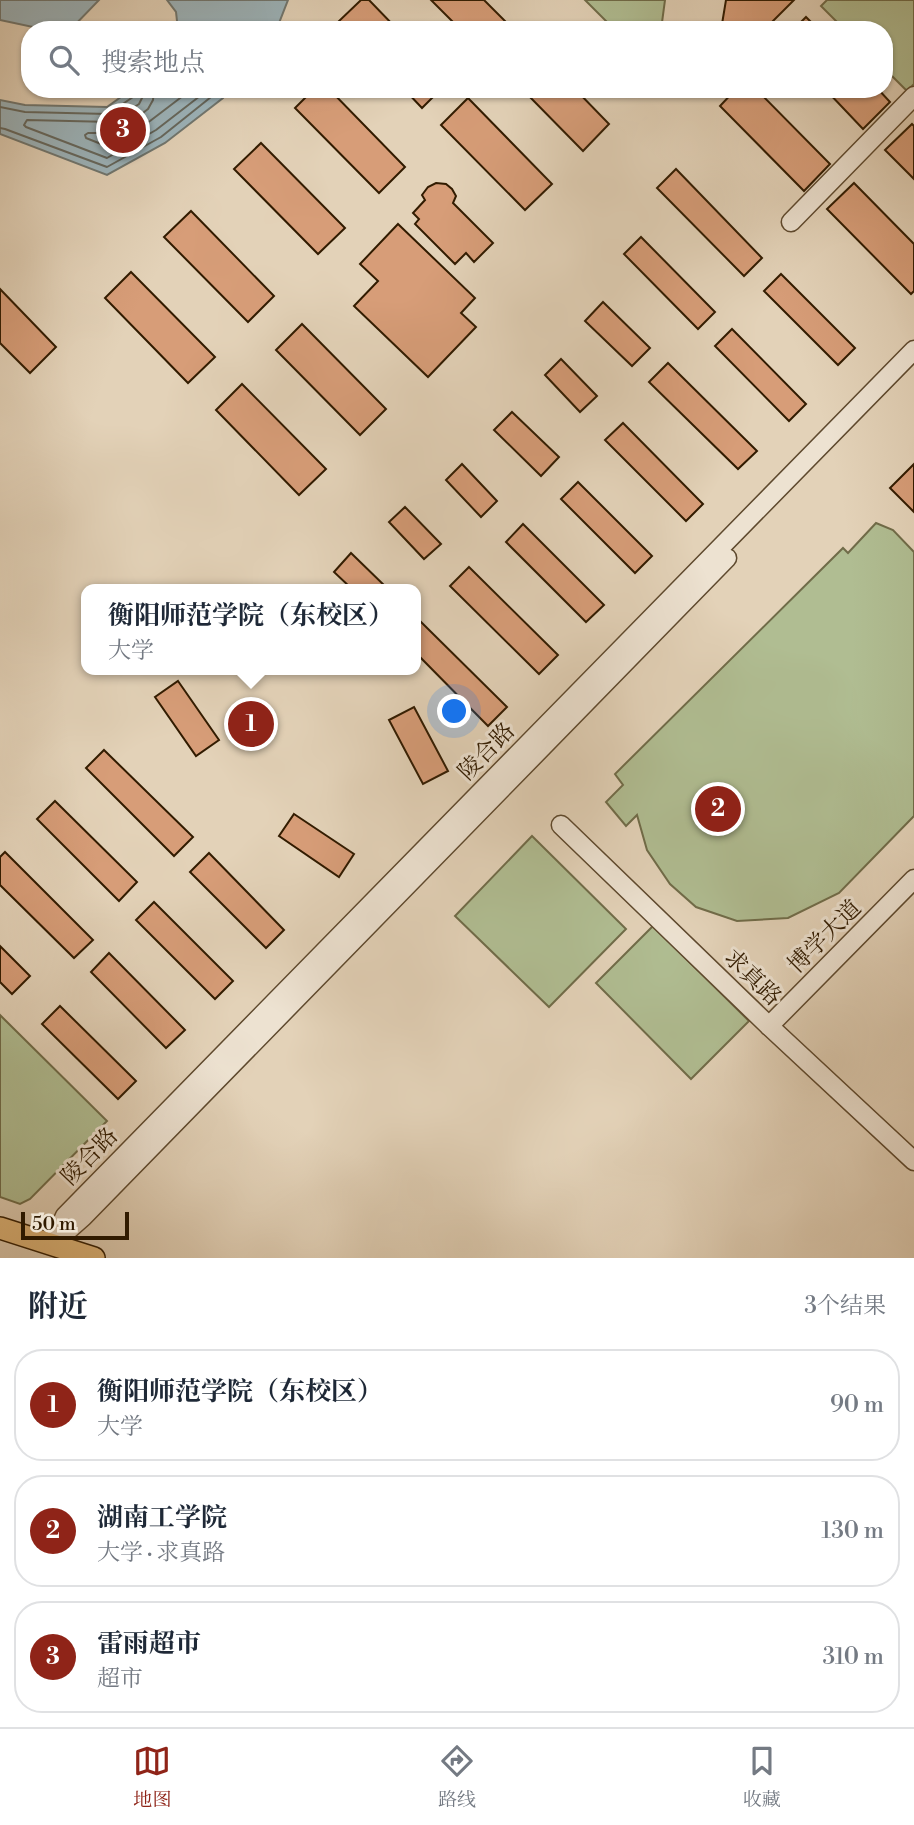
<!DOCTYPE html>
<html lang="zh">
<head>
<meta charset="utf-8">
<style>
  :root { --surface:#fff; --page:#f6f6f7; --text:#1f2937; --muted:#747a83; --line:#e0e1e3; --accent:#8f2418 }
  body { margin:0; font-family:"Libre Bodoni","Noto Serif SC",serif; background:var(--page); color:var(--text) }
  .scale { position:absolute; left:21px; bottom:18px; width:108px; box-sizing:border-box; padding-left:7px; border:4px solid #311b00; border-top:0; font-size:19px; line-height:24px; white-space:nowrap; color:#311b00; -webkit-text-stroke:5px #ede2d1; paint-order:stroke }
  .you { position:absolute; left:455px; top:712px; width:24px; height:24px; margin:-18px; border:5px solid #fff; border-radius:50%; background:#1a73e8; box-shadow:0 0 0 10px #1a73e833 }
  .badge { display:grid; place-items:center; width:46px; height:46px; border-radius:50%; background:var(--accent); color:#fff; font-size:23px; font-weight:700 }
  .pin { position:absolute; translate:-50% -50%; border:4px solid #fff; box-shadow:0 2px 7px #0006 }
  .popup { position:absolute; left:81px; top:584px; width:340px; height:91px; box-sizing:border-box; display:grid; place-content:center; border-radius:14px; background:var(--surface); filter:drop-shadow(0 2px 5px #0005); font-size:23px; white-space:nowrap; color:var(--muted) }
  .popup b { font-size:26px; color:var(--text) }
  .popup::after { content:''; position:absolute; left:50%; top:100%; margin-left:-14px; border:14px solid transparent; border-top-color:var(--surface) }
  .list { margin:0; padding:0; list-style:none }
  h2 { display:flex; justify-content:space-between; align-items:center; height:91px; margin:0; padding:0 28px; font-size:30px }
  h2 small { font-size:23px; font-weight:400; color:var(--muted) }
  .list li { display:grid; grid-template-columns:46px 1fr auto; gap:21px; align-items:center; box-sizing:border-box; height:112px; margin:0 14px 14px; padding:0 14px; border:2px solid var(--line); border-radius:28px }
  .list b { display:block; font-size:26px; white-space:nowrap }
  .list p { margin:0; font-size:23px; white-space:nowrap; color:var(--muted) }
  .list em { font-size:23px; font-style:normal; color:var(--muted) }
  .icon { flex:none; width:38px; height:38px; fill:none; stroke:currentColor; stroke-width:2; stroke-linecap:round; stroke-linejoin:round }
  .map { position:relative; flex:none; width:914px; height:1258px; overflow:hidden }
  .search { position:absolute; background:var(--surface); box-shadow:0 2px 5px #0004; left:21px; right:21px; top:21px; height:77px; display:flex; align-items:center; gap:18px; box-sizing:border-box; padding:0 24px; border-radius:28px; color:var(--muted); font-size:26px }
  .sheet { height:469px; background:var(--surface) }
  nav { display:flex; justify-content:space-around; align-items:center; box-sizing:border-box; height:98px; border-top:2px solid var(--line); background:var(--surface); font-size:19px; color:var(--muted) }
  nav a { display:grid; justify-items:center; gap:4px }
  nav .on { color:var(--accent) }
  .map>svg:first-child { display:block }
  .green { fill:#b0bd92; stroke:#706c49; stroke-width:2 }
  .water { fill:#9cb4bb; stroke:#717770; stroke-width:2 }
  .lines { fill:none; stroke-linecap:round; stroke-linejoin:round }
  .shore { stroke:#66685e; stroke-width:2 }
  .building { fill:#d79d78; stroke:#311b00; stroke-width:2 }
  .minor-casing { stroke:#5e492e; stroke-width:21 }
  .major-casing { stroke:#311b00; stroke-width:24 }
  .minor { stroke:#ede2d1; stroke-width:18 }
  .major { stroke:#e2b97c; stroke-width:21 }
  .labels { text-anchor:middle; stroke-width:6; stroke-linejoin:round; paint-order:stroke }
  .street-label { font-size:23px; fill:#311b00; stroke:#ede2d1 }
</style>
</head>
<body>
<div class="map">
<svg width="914" height="1258" viewBox="0 0 914 1258">
  <rect width="100%" height="100%" fill="#e3d2b8"/>
  <filter id="stains"><feTurbulence type="fractalNoise" baseFrequency=".00286" numOctaves="4"/><feColorMatrix values="0 0 0 0 .2 0 0 0 0 .09 0 0 0 0 .02 0 0 0 .5 -.17"/></filter>
  <radialGradient id="worn" r=".72"><stop offset=".6" stop-color="#630" stop-opacity="0"/><stop offset="1" stop-color="#630" stop-opacity=".3"/></radialGradient>
  <!-- green -->
  <g class="green">
    <polygon points="585,0 665,0 661,30 615,30"/>
    <polygon points="827,0 914,0 914,84 907,91 884,68 884,30 845,30 821,6"/>
    <polygon points="876,523 893,530 914,552 914,816 839,893 788,918 737,921 696,907 670,884 647,850 637,815 626,826 606,802 623,785 615,774 843,548 848,553"/>
    <polygon points="532,836 626,929 549,1007 455,916"/>
    <polygon points="653,926 749,1021 691,1079 596,983"/>
    <polygon points="0,1015 107,1121 30,1199 20,1204 0,1197"/>
  </g>
  <!-- water -->
  <g class="water">
    <polygon points="0,0 99,0 70,30 47,30 0,20"/>
    <polygon points="167,0 288,0 279,23 274,30 178,30 176,12"/>
    <polygon points="132,89 230,89 223,98 165,143 107,175 0,134 0,100 25,105 107,107"/>
  </g>
  <g class="lines">
    <!-- shore -->
    <g class="shore">
      <polyline points="144,89 143,96 139,104 112,122 27,120 24,125 26,127 107,158 156,130 209,89"/>
      <polyline points="154,89 153,100 148,109 122,129 110,133 88,133 85,135 86,138 106,146 150,121 192,89"/>
      <polyline points="0,107 25,112 108,114 133,97 135,89"/>
      <polyline points="0,128 5,129 107,167 161,137 221,89"/>
    </g>
  </g>
  <!-- building -->
  <g class="building">
    <polygon points="361,0 369,0 398,30 345,30 338,22"/>
    <polygon points="431,0 484,0 506,22 499,30 461,30"/>
    <polygon points="726,0 794,0 764,30 721,30"/>
    <polygon points="806,17 819,30 793,30"/>
    <polygon points="314,89 329,89 405,167 379,193 295,108"/>
    <polygon points="404,89 441,89 422,108"/>
    <polygon points="522,89 575,89 609,124 583,151"/>
    <polygon points="736,89 756,89 830,164 804,191 720,106"/>
    <polygon points="825,89 878,89 890,102 863,129"/>
    <polygon points="468,98 552,184 525,210 441,125"/>
    <polygon points="912,124 914,126 914,179 885,150"/>
    <polygon points="261,143 345,228 318,254 234,169"/>
    <polygon points="676,169 762,258 744,276 657,188"/>
    <polygon points="436,183 446,184 452,189 456,196 453,203 493,243 474,262 466,253 455,264 415,224 419,219 413,213 425,200 422,195 428,187"/>
    <polygon points="854,183 914,244 914,291 911,294 827,209"/>
    <polygon points="191,211 274,296 248,322 164,237"/>
    <polygon points="398,224 475,298 461,313 476,327 428,377 354,306 378,281 360,264"/>
    <polygon points="641,237 715,312 698,329 624,254"/>
    <polygon points="131,272 215,357 188,383 105,298"/>
    <polygon points="781,274 855,348 838,365 764,291"/>
    <polygon points="0,289 56,347 30,373 0,343"/>
    <polygon points="603,302 650,348 632,366 585,321"/>
    <polygon points="302,324 386,409 360,435 276,350"/>
    <polygon points="732,329 806,404 789,421 715,346"/>
    <polygon points="561,359 597,396 580,412 545,375"/>
    <polygon points="668,363 757,451 738,469 649,382"/>
    <polygon points="242,384 326,469 299,495 216,410"/>
    <polygon points="512,412 559,457 541,476 494,430"/>
    <polygon points="623,423 703,504 686,521 605,440"/>
    <polygon points="462,464 497,501 481,517 446,480"/>
    <polygon points="914,464 914,512 890,488"/>
    <polygon points="578,482 652,556 635,573 561,499"/>
    <polygon points="405,507 441,544 424,559 389,522"/>
    <polygon points="523,524 604,605 586,622 506,542"/>
    <polygon points="351,553 388,589 352,589 334,572"/>
    <polygon points="469,567 558,655 539,674 450,586"/>
    <polygon points="418,619 507,707 488,726 416,653 416,622"/>
    <polygon points="178,681 219,740 196,756 155,697"/>
    <polygon points="414,707 448,771 423,784 389,720"/>
    <polygon points="104,750 193,837 174,856 86,768"/>
    <polygon points="55,801 137,882 119,901 37,819"/>
    <polygon points="294,814 354,854 339,877 279,836"/>
    <polygon points="5,852 93,940 74,958 0,885 0,857"/>
    <polygon points="209,853 284,930 266,948 190,872"/>
    <polygon points="154,902 233,981 215,999 136,920"/>
    <polygon points="0,946 30,976 12,994 0,982"/>
    <polygon points="109,953 185,1030 166,1048 91,972"/>
    <polygon points="60,1006 136,1081 118,1099 42,1024"/>
  </g>
  <g class="lines">
    <defs>
      <g id="minor">
        <polyline points="791,222 914,96"/>
        <polyline points="561,825 769,1026 914,1161"/>
        <polyline points="769,1026 914,879"/>
        <polyline points="57,1240 83,1217 727,558"/>
        <polyline points="52,1245 65,1216 914,350"/>
      </g>
      <polyline id="major" points="0,1228 94,1258"/>
    </defs>
    <!-- minor casing -->
    <use href="#minor" class="minor-casing"/>
    <!-- major casing -->
    <use href="#major" class="major-casing"/>
    <!-- minor -->
    <use href="#minor" class="minor"/>
    <!-- major -->
    <use href="#major" class="major"/>
  </g>
  <g class="labels">
    <!-- street labels -->
    <g class="street-label">
      <text transform="translate(486 751) rotate(-46)" y="8">陵合路</text>
      <text transform="translate(824 936) rotate(-45)" y="8">博学大道</text>
      <text transform="translate(753 977) rotate(44)" y="8">求真路</text>
      <text transform="translate(89 1156) rotate(-46)" y="8">陵合路</text>
    </g>
  </g>
  <rect width="100%" height="100%" filter="url(#stains)"/>
  <rect width="100%" height="100%" fill="url(#worn)"/>
</svg>
<div class="scale">50 m</div>
<div class="you"></div>
<div class="pin badge" style="left:251px;top:724px">1</div>
<div class="popup"><b>衡阳师范学院（东校区）</b>大学</div>
<div class="pin badge" style="left:718px;top:809px">2</div>
<div class="pin badge" style="left:123px;top:130px">3</div>
<div class="search"><svg class="icon" aria-label="search" viewBox="0 0 24 24"><circle cx="10" cy="10" r="6"/><path d="M15 15l6 6"/></svg>搜索地点</div>
</div>
<section class="sheet">
<h2>附近<small>3个结果</small></h2>
<ul class="list">
<li><span class="badge">1</span><div><b>衡阳师范学院（东校区）</b><p>大学</p></div><em>90 m</em></li>
<li><span class="badge">2</span><div><b>湖南工学院</b><p>大学 · 求真路</p></div><em>130 m</em></li>
<li><span class="badge">3</span><div><b>雷雨超市</b><p>超市</p></div><em>310 m</em></li>
</ul>
</section>
<nav>
<a class="on"><svg class="icon" aria-label="map" viewBox="0 0 24 24"><path d="M3 6l6-2 6 2 6-2v14l-6 2-6-2-6 2zM9 4v14M15 6v14"/></svg>地图</a>
<a><svg class="icon" aria-label="directions" viewBox="0 0 24 24"><path d="M12 3l9 9-9 9-9-9zM9 14v-3h6M13 9l2 2-2 2"/></svg>路线</a>
<a><svg class="icon" aria-label="saved" viewBox="0 0 24 24"><path d="M7 4h10v16l-5-4-5 4z"/></svg>收藏</a>
</nav>
</body>
</html>
